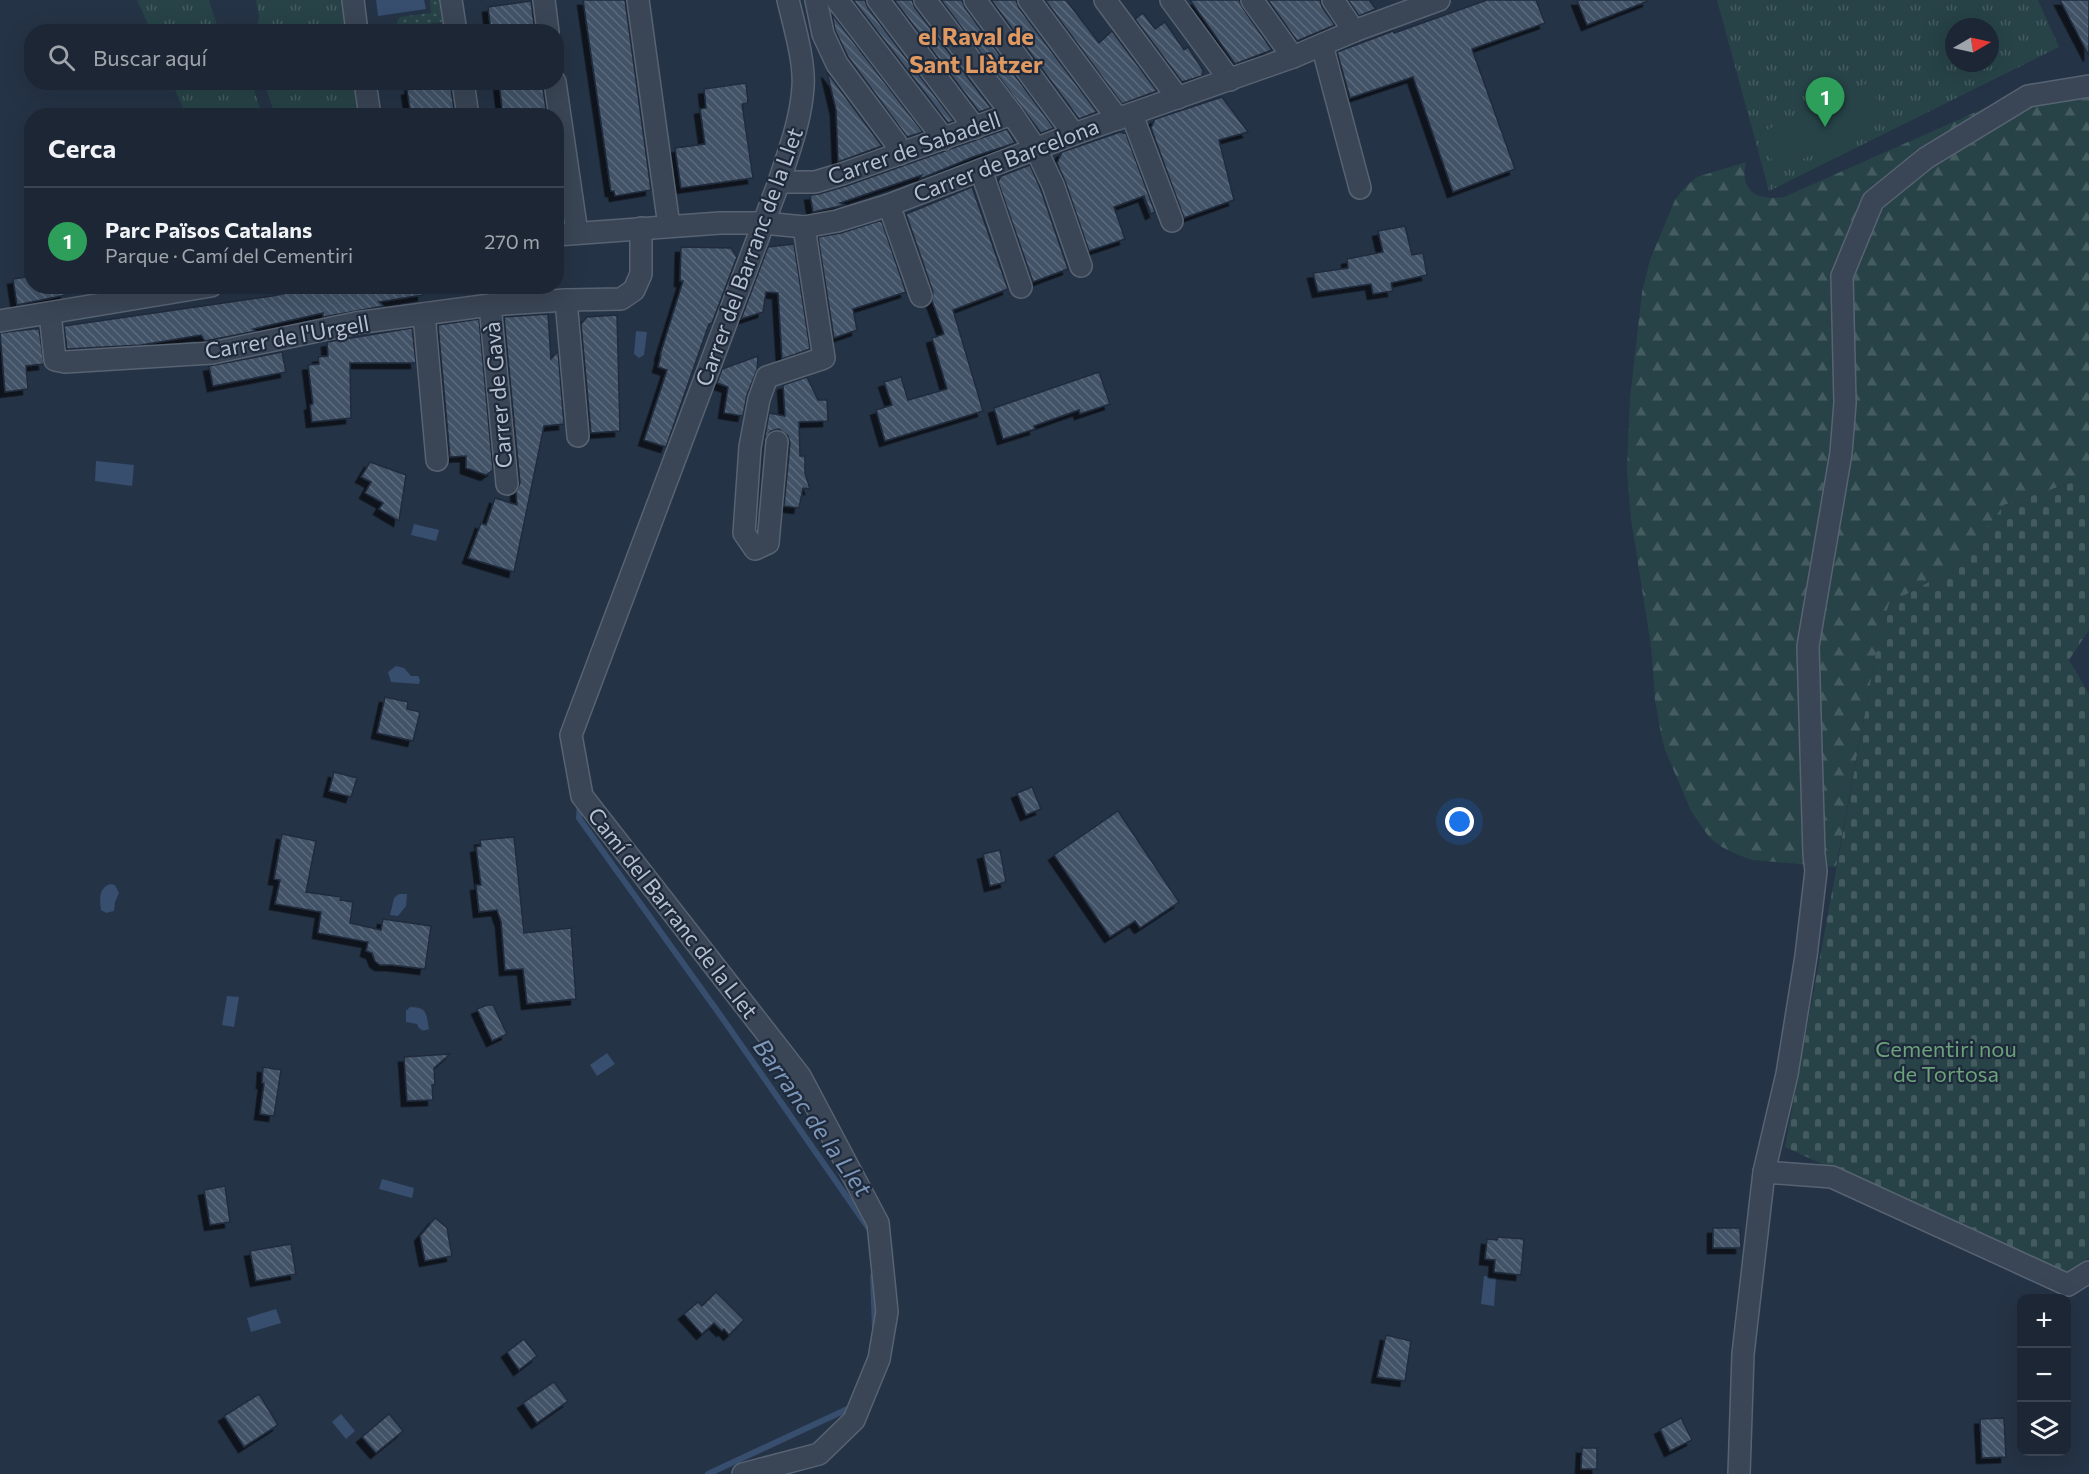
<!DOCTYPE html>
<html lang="es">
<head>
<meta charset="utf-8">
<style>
  :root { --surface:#1c2634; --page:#293240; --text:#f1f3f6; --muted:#a0a5ac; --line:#3a434f; --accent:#8cb7ff }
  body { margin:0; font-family:Commissioner,sans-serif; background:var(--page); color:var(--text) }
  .controls { position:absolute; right:18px; bottom:18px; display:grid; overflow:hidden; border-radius:12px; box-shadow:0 6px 24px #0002 }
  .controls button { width:54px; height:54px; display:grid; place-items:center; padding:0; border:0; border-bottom:2px solid var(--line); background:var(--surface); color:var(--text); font:30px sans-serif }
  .compass { position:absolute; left:1945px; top:18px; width:54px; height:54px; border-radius:50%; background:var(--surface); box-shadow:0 6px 24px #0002; rotate:81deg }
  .you { position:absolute; left:1460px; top:822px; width:21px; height:21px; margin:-15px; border:4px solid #fff; border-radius:50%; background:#1a73e8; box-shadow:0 0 0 9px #1a73e833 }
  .badge { display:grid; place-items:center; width:39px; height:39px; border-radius:50%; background:var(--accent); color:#fff; font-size:20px; font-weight:700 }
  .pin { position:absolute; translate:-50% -50px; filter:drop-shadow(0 2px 3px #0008) }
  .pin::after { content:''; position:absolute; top:32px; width:21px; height:18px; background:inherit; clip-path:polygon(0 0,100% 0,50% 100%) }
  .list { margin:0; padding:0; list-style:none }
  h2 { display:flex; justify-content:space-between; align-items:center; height:78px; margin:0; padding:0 24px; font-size:26px }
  h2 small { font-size:20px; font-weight:400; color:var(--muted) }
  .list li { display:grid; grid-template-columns:39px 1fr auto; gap:18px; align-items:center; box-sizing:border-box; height:108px; padding:0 24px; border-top:2px solid var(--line) }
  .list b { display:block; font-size:22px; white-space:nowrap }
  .list p { margin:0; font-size:20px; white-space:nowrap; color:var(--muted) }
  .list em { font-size:20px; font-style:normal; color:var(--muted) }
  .icon { flex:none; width:33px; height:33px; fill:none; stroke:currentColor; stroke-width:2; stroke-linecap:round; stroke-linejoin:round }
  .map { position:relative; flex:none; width:2089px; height:1474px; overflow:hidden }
  .search { position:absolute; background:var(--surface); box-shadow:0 6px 24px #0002; left:24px; top:24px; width:540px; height:66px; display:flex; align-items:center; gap:15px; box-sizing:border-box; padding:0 21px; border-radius:24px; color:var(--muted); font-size:22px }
  .panel { position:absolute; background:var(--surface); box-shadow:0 6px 24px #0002; left:24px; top:108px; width:540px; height:186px; border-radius:24px }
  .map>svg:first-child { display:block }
  .grass { fill:url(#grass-dots) }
  .forest { fill:url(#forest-firs) }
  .cemetery { fill:url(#cemetery-stones) }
  .park { fill:url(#park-tufts); fill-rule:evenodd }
  .garden { fill:#274347 }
  .water { fill:#374e6e }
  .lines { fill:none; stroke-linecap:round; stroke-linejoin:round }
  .stream { stroke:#374e6e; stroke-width:6 }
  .building { fill:url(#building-back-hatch); stroke:#202c3d; stroke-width:1.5; filter:url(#shadow) }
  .minor-casing { stroke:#586372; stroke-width:24 }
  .minor { stroke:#3a4555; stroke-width:21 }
  .labels { text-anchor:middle; stroke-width:4.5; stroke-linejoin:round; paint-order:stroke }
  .street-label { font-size:22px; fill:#b8c0ce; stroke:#1e2a3b }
  .park-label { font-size:22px; fill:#6ca279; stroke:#1e2a3b }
  .neighbourhood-label { font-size:24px; font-weight:bold; fill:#e09961; stroke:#1e2a3b }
  .water-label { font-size:24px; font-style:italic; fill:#7c96b8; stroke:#1e2a3b }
</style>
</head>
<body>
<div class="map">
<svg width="2089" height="1474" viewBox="0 0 2089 1474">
  <defs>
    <pattern id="grass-dots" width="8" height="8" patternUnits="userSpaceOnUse" patternTransform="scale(1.5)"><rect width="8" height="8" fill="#274347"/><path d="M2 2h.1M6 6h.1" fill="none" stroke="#445c60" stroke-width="1.8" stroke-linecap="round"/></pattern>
    <pattern id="forest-firs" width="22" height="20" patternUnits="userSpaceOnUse" patternTransform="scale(1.5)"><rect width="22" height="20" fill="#274347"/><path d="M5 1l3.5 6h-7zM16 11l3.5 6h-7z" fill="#445c60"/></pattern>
    <pattern id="cemetery-stones" width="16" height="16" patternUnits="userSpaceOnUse" patternTransform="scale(1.5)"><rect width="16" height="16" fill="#274347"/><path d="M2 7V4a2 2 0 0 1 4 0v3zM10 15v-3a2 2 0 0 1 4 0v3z" fill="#445c60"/></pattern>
    <pattern id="park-tufts" width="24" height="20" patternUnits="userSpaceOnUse" patternTransform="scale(1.5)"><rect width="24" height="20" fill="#274347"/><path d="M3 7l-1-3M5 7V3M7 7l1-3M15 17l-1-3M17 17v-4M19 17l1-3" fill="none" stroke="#445c60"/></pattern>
    <pattern id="building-back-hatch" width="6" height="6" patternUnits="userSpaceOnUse" patternTransform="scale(1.5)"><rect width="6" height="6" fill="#435368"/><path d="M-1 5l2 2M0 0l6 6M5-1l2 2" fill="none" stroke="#5c6a7c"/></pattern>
    <filter id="shadow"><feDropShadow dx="-5.5" dy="5.5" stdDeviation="0" flood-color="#0009"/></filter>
  </defs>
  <rect width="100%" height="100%" fill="#253346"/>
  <!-- grass -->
  <polygon class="grass" points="431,0 439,0 442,22 397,28 397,22 400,17 431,13 430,1"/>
  <!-- forest -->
  <path class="forest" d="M2039,84l50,12v381l-85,28 -46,61 -69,38 -12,44 -41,219 -84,-7 -16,-6 -14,-7 -13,-10 -18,-26 -26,-61 -4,-16 -6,-34 -4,-54 -20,-127 -4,-49 3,-72 12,-106 8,-32 25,-60 9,-12 13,-11 49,-15c-7,30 12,39 38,35z"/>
  <!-- cemetery -->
  <polygon class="cemetery" points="2089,477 2089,630 2069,660 2089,694 2089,1257 2070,1277 1785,1147 1877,648 1889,604 1958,566 2004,505"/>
  <!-- park -->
  <g class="park">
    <polygon points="137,0 209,0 217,25 222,31 151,31"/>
    <polygon points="256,0 343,0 348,31 256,31 259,18"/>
    <path d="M1717,0h321l21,47 -290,144zM1954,27h36v36h-36z"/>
    <polygon points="172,83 252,83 262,115 186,115"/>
    <polygon points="264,83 355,83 360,115 275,115"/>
  </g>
  <!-- garden -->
  <polygon class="garden" points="1870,82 1884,118 1777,172 1760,133"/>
  <!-- water -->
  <g class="water">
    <polygon points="376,0 424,0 426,9 378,16"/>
    <polygon points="636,331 647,332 644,355 639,358 634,354"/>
    <polygon points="96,461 134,465 132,486 95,481"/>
    <polygon points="414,524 439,530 436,541 411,535"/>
    <polygon points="396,666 404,668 411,676 418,676 420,680 419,684 391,682 388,672"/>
    <path d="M110,884l5,1 4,8 -4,9 -1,9 -8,2 -5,-3c-1,-11 -3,-21 9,-26z"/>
    <polygon points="399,894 407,894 406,906 398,916 390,915 394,898"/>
    <polygon points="227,996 239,997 234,1027 222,1025"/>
    <path d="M410,1007c18,0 16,7 19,22 -6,3 -10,1 -12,-5l-11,-2v-11z"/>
    <polygon points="607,1053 615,1064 597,1076 590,1065"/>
    <polygon points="382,1179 414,1188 412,1198 379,1189"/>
    <polygon points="1484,1276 1496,1278 1494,1306 1481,1304"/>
    <polygon points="276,1309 281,1323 251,1332 247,1318"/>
    <polygon points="341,1414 355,1431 346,1439 332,1422"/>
  </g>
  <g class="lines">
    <!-- stream -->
    <g class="stream">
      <polyline points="580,802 579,818 723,1019 872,1233"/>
      <polyline points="873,1276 875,1329"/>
      <polyline points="708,1474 854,1406"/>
    </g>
  </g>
  <!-- building -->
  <g class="building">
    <polygon points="583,0 625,0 651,190 615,196 614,191 611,191"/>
    <polygon points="853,0 865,0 868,8 954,121 948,123"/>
    <polygon points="894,0 912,0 915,8 991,108 979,112"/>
    <polygon points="941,0 962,0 965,8 1054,128 1041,133"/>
    <polygon points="991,0 1016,0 1019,8 1097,112 1079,119"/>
    <polygon points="1045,0 1066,0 1099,43 1112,31 1157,91 1122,104"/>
    <polygon points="1190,0 1239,0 1242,7 1272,50 1235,64"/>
    <polygon points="1268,0 1320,0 1322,7 1335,25 1297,41"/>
    <polygon points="1348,0 1369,0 1376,9 1359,16"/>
    <polygon points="1487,0 1536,0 1545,23 1472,49 1515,169 1453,192 1413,77 1350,98 1337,52 1393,31 1394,33"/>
    <polygon points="1577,0 1648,0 1648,1 1587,25"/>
    <polygon points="2060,0 2089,0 2089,56"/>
    <polygon points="531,1 535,32 491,32 488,7"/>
    <polygon points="1143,13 1155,29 1165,22 1184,50 1188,47 1193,55 1203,70 1202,76 1182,82 1135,19"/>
    <polygon points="832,14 923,132 907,137 848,57 835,30"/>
    <polygon points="827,72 882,146 838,162 836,110"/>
    <polygon points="410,82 450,82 455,116 411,116 407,90 411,89"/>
    <polygon points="499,82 542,82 547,116 503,116"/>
    <polygon points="746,83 748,103 742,104 753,178 681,188 675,148 705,144 700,109 706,108 704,89"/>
    <polygon points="1222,97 1248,132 1219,140 1234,200 1184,218 1151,128 1155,119"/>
    <polygon points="1007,129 1015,143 973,157 920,179 922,175 840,203 845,205 813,212 810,195 819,194 846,186"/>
    <polygon points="1120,132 1126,134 1155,212 1151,214 1144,196 1114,207 1125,239 1089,251 1065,181 1057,163 1062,152"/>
    <polygon points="1030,165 1041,190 1068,269 1033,282 998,182 1001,176"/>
    <polygon points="972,187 1008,289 953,310 983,411 885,441 876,410 892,405 884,382 901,377 908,400 947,389 932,338 944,334 932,301 933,292 906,214"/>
    <polygon points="879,221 882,222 906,292 853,309 857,330 834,338 818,237 841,233"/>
    <polygon points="1405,226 1412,255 1423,253 1427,275 1391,283 1393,291 1373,294 1371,284 1318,292 1313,273 1348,268 1347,259 1383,252 1378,231"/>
    <polygon points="794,244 810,349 782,359 778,293 766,292 763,312 741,319 768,247"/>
    <polygon points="681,247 731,248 737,257 712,323 709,324 666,447 644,440 667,370 658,367 661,355 660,355 683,281 680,281"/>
    <polygon points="32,276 32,286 65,286 66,295 17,305 13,279"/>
    <polygon points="323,286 422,286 423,295 379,302 384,306 323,317 323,313 253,329 256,331 210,340 205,341 201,335 141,345 67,349 64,326 272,296"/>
    <polygon points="523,286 545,286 546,289 520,290"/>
    <polygon points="548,314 551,359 558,351 564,424 544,426 514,572 468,558 481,523 486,525 495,498 517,505 516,492 520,483 504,317"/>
    <polygon points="617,315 620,431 591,433 581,324 587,317"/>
    <polygon points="479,319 493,470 486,475 466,468 466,456 450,457 438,325"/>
    <polygon points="412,328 416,363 350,363 351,418 312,422 310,405 313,404 308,365 319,364 318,357 328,356 327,342"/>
    <polygon points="32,329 39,329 44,364 26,366 28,389 5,392 0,333"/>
    <polygon points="282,352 286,372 213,386 209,366"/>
    <polygon points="758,356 757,370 747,395 743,416 724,413 728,387 717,383 722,369"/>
    <polygon points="1099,372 1110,404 1080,414 1079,410 1034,426 1035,429 1003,439 994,408"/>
    <polygon points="807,377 818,400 827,400 828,421 799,422 800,456 805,456 805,473 810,489 803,488 799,508 784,506 790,443 788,436 779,429 771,431 764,440 759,497 763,449 769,413 785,416 783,385"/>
    <polygon points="370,462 406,475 399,521 379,509 383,503 365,493 371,482 361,477"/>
    <polygon points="385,697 408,702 407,709 420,712 413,741 377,733"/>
    <polygon points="334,772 357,778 351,797 329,791"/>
    <polygon points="1032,787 1041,809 1026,815 1017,793"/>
    <polygon points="1118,811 1179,902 1140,928 1135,921 1110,937 1054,855"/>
    <polygon points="282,834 316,841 306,892 341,897 340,900 353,902 350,923 381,930 383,919 431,926 425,969 391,965 380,965 375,961 372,953 366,951 368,942 318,933 321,912 275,904 280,880 274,879"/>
    <polygon points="514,837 524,933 571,928 576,999 527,1004 523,969 505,970 501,922 497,910 479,912 476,885 481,885 476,847 481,846 480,840"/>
    <polygon points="1000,850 1006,882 990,886 983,854"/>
    <polygon points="487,1005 493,1005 507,1034 492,1041 477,1009"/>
    <polygon points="450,1054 434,1068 435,1085 432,1085 433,1100 407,1101 404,1057"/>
    <polygon points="263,1067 281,1070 274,1116 260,1114 264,1083 262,1083"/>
    <polygon points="225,1186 230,1222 210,1225 204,1190"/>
    <polygon points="435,1218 447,1228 452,1256 425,1261 420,1236"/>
    <polygon points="1713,1228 1740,1228 1741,1248 1713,1248"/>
    <polygon points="1498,1237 1524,1239 1521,1275 1494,1272 1495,1260 1485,1259 1487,1239 1497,1240"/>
    <polygon points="291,1244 296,1274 256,1281 250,1251"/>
    <polygon points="716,1292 744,1320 729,1335 724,1329 722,1331 714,1323 702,1334 684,1314 698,1302 702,1306"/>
    <polygon points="1386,1335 1411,1341 1405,1381 1377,1377"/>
    <polygon points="524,1339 537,1356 519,1370 507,1352"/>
    <polygon points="554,1382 568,1401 537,1423 523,1403"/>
    <polygon points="259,1394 278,1425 244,1447 224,1416"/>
    <polygon points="389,1414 403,1431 376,1453 362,1437"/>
    <polygon points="1681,1418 1692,1440 1670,1451 1660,1429"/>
    <polygon points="2004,1418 2006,1457 1982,1458 1980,1419"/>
    <polygon points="1582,1448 1597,1448 1597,1469 1581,1469"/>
  </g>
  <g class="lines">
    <defs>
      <g id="minor">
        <polyline points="353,0 357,32"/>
        <polyline points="451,0 456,32"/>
        <polyline points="544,0 548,32"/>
        <polyline points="638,0 669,226"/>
        <polyline points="816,0 823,34 837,64 896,143 900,154"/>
        <polyline points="837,0 944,139"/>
        <polyline points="878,0 975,128"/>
        <polyline points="925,0 1012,114 1036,149 1053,185 1081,266"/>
        <polyline points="975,0 1074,134"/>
        <polyline points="1029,0 1118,119"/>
        <polyline points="1105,0 1178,98"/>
        <polyline points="1171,0 1230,80"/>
        <polyline points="1252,0 1293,57"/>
        <polyline points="1333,0 1354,31"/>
        <polyline points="1322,45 1360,188"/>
        <polyline points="365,82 370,116"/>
        <polyline points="463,82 468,116"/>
        <polyline points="555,82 577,233"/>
        <polyline points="1132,115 1172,221"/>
        <polyline points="981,170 1021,287"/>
        <polyline points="779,182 815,182 842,174 1012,114"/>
        <polyline points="889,205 921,296"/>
        <polyline points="556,235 720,223 764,223 804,227 837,221 889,205 1074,134 1293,57 1354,31 1439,0"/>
        <polyline points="566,300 578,436"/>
        <polyline points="490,305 507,484"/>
        <polyline points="50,313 55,360 65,362 212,353 356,323 490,305 566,300 621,299 634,290 641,274 641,228"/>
        <polyline points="424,314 437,460"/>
        <polyline points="0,321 211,286"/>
        <polyline points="777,442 768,543 755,549 744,533 750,447 759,399 767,377 824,358 804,227"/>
        <polyline points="1764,1172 1832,1177 2068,1285 2089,1272"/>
        <path d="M743,1474l76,-20 35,-34 25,-61 8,-47 -9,-89 -78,-147 -218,-280 -11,-61 208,-553c10,-31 22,-62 24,-95 2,-25 -9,-62 -15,-87"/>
        <polyline points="1739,1474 1743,1354 1764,1172 1787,1074 1806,956 1816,871 1814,854 1808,646 1841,453 1845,403 1842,276 1873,201 1926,158 2028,96 2089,86"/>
      </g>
    </defs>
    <!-- minor casing -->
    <use href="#minor" class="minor-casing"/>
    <!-- minor -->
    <use href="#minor" class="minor"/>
  </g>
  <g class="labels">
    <!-- street labels -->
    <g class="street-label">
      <text transform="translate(914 148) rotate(-19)" y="8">Carrer de Sabadell</text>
      <text transform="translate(1006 160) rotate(-21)" y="8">Carrer de Barcelona</text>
      <text transform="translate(749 257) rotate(-70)" y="8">Carrer del Barranc de la Llet</text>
      <text transform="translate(287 337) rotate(-10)" y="8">Carrer de l'Urgell</text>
      <text transform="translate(498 395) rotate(-95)" y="8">Carrer de Gavà</text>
      <text transform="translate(673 913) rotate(52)" y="8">Camí del Barranc de la Llet</text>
    </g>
    <!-- park labels -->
    <g class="park-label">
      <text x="1946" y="1057">Cementiri nou<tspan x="1946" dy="25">de Tortosa</tspan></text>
    </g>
    <!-- neighbourhood labels -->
    <g class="neighbourhood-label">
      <text x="976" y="45">el Raval de<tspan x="976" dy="28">Sant Llàtzer</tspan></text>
    </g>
    <!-- water labels -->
    <g class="water-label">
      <text transform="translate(812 1118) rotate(55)" y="8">Barranc de la Llet</text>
    </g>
  </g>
</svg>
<div class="controls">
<button>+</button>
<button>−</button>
<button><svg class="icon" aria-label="layers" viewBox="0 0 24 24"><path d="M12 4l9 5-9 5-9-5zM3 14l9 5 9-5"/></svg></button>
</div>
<svg class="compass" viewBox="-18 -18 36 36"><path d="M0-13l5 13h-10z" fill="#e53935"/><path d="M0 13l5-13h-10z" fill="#a0a5ac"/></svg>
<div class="you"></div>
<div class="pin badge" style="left:1825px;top:127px;background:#2e9e5b">1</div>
<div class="search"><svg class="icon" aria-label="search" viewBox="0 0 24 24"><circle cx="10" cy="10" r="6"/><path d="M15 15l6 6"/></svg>Buscar aquí</div>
<section class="panel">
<h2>Cerca<small></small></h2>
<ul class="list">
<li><span class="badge" style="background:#2e9e5b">1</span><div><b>Parc Països Catalans</b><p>Parque · Camí del Cementiri</p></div><em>270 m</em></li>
</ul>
</section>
</div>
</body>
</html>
